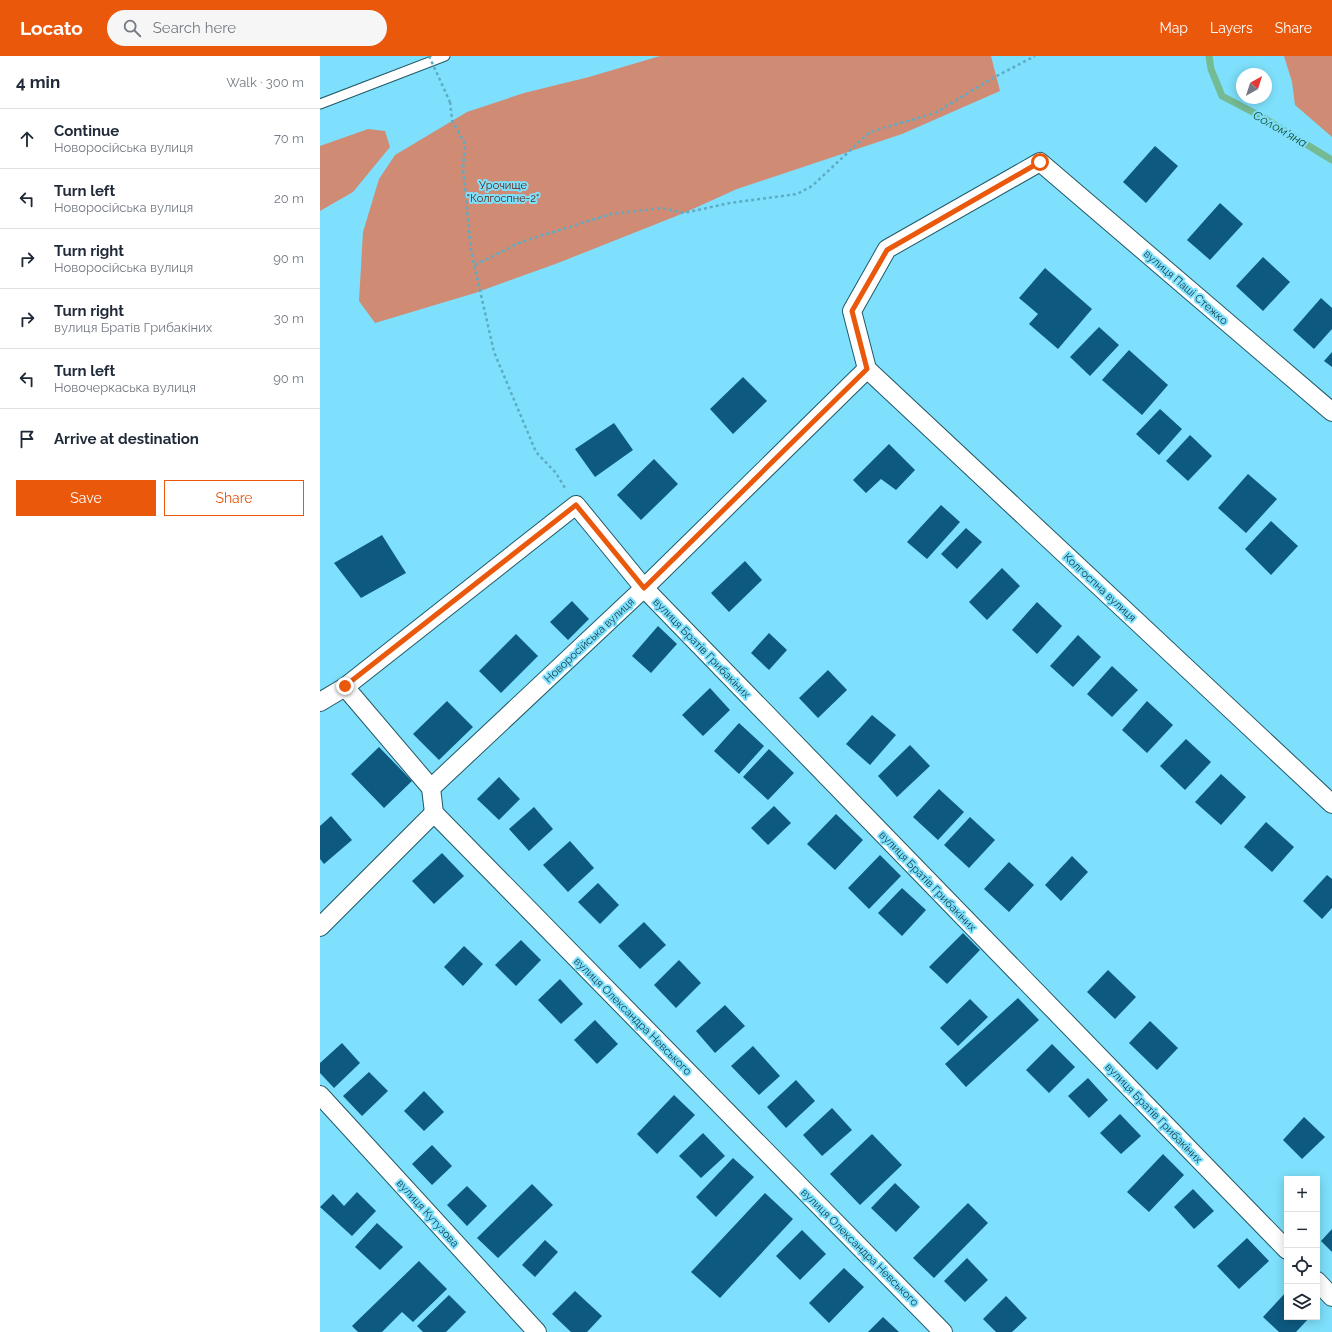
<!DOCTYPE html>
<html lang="en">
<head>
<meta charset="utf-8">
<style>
  :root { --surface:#fff; --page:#f6f6f7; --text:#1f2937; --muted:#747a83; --line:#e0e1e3; --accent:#ea580c }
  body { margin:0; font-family:Raleway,sans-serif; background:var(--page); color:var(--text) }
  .controls { position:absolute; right:12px; bottom:12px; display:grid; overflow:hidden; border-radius:0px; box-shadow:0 2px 10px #0003 }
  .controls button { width:36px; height:36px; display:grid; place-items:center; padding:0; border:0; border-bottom:1px solid var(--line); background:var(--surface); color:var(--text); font:20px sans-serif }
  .compass { position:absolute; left:916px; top:12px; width:36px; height:36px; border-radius:50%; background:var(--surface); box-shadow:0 2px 10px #0003; rotate:39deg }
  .stop { position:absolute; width:12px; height:12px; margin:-9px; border:3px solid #ea580c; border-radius:50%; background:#fff }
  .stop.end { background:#ea580c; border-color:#fff; box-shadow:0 1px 4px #0008 }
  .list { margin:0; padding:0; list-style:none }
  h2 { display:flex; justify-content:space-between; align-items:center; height:52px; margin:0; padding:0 16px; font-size:17px }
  h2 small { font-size:13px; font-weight:400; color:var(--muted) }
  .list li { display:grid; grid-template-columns:26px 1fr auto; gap:12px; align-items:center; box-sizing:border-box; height:60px; padding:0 16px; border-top:1px solid var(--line) }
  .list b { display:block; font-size:15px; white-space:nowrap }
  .list p { margin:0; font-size:13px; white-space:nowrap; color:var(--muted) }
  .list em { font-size:13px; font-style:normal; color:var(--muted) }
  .actions { display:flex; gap:8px; padding:12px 16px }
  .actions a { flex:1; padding:9px 0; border:1px solid var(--accent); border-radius:0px; text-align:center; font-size:14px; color:var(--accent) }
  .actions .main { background:var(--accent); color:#fff }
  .icon { flex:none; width:22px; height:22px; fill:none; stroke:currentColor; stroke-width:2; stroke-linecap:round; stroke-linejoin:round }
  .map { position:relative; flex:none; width:1012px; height:1276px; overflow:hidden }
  header { display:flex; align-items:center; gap:24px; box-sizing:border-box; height:56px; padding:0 20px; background:var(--accent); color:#fff }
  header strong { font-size:19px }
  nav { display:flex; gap:22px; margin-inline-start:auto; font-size:14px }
  .search { width:280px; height:36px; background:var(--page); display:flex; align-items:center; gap:10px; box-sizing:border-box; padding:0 14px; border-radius:22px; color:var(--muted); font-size:15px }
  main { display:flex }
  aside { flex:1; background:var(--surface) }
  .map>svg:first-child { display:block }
  .green { fill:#d08b75 }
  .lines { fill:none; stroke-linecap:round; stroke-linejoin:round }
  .stream { stroke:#74ba92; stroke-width:7 }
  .building { fill:#0d5980 }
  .service-casing { stroke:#235866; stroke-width:11 }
  .minor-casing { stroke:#235866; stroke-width:20 }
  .path { stroke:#5dacc3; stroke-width:2.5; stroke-dasharray:3 3; stroke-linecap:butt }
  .service { stroke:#fff; stroke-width:9 }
  .minor { stroke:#fff; stroke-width:18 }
  .path-bridge { stroke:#5dacc3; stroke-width:2.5; stroke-dasharray:3 3; stroke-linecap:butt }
  .route { stroke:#ea580c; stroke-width:5 }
  .labels { text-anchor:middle; stroke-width:4; stroke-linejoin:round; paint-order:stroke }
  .park-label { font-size:11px; fill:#63230d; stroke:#7ee0fc }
  .street-label { font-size:11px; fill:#17414c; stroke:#7ee0fc }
  .water-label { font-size:12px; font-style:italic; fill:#134b30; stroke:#7ee0fc }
</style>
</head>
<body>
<header>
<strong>Locato</strong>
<div class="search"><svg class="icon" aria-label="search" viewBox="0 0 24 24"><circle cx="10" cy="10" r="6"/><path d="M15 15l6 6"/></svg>Search here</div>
<nav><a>Map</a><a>Layers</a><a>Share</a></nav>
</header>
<main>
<aside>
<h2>4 min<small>Walk · 300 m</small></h2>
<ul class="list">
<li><svg class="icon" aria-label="ahead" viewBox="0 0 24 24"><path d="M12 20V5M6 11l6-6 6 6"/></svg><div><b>Continue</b><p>Новоросійська вулиця</p></div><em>70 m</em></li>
<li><svg class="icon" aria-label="left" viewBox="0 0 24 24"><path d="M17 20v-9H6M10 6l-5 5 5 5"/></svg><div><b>Turn left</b><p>Новоросійська вулиця</p></div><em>20 m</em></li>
<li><svg class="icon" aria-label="right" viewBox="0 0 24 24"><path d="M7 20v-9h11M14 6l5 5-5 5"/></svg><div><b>Turn right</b><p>Новоросійська вулиця</p></div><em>90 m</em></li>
<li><svg class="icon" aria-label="right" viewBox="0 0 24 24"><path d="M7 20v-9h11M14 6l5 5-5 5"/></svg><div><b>Turn right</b><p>вулиця Братів Грибакіних</p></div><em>30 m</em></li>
<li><svg class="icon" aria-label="left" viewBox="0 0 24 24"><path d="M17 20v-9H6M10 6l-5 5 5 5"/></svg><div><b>Turn left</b><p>Новочеркаська вулиця</p></div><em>90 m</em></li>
<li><svg class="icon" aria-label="arrive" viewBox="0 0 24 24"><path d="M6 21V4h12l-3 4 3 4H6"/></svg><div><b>Arrive at destination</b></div></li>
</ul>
<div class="actions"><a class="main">Save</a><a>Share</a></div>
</aside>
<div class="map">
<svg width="1012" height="1276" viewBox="0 0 1012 1276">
  <rect width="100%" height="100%" fill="#7ee0fc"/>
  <!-- green -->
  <g class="green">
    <polygon points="340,0 671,0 680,35 582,78 417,133 364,157 238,207 155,237 55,267 39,245 43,176 59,123 75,99 147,56 204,37 269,21"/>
    <polygon points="964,0 1012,0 1012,81 975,49 972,26"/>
    <polygon points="48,73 65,75 70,91 33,136 0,155 0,90"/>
  </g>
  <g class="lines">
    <!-- stream -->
    <polyline class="stream" points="889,0 891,13 902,40 942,61 1012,104"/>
  </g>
  <!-- building -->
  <g class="building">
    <polygon points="835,90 858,110 826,147 803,126"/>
    <polygon points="900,147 923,168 890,204 867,184"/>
    <polygon points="943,201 970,226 943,255 916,230"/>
    <polygon points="725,212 772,253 738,293 709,268 718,258 699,242"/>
    <polygon points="1001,242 1012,252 1012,273 994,293 973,274"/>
    <polygon points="779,271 799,289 770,320 750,301"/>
    <polygon points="809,294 848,329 822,359 782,324"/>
    <polygon points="1012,296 1012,311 1004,305"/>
    <polygon points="423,321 447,345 413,378 390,353"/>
    <polygon points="840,353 862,373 839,399 816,378"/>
    <polygon points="294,367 313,394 275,421 255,393"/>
    <polygon points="870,379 892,400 868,425 846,405"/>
    <polygon points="569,388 595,414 576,434 561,423 546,437 533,424"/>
    <polygon points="334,403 358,428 321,464 297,439"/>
    <polygon points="928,418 957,443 926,477 898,452"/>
    <polygon points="621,449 640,466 607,503 587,486"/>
    <polygon points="951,465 978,490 951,519 925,493"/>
    <polygon points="646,472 662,486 637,513 621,498"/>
    <polygon points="62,479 86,517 41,542 14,507"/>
    <polygon points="425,505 442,524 409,556 391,537"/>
    <polygon points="682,512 700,530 667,564 649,546"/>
    <polygon points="252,545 269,563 248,584 230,566"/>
    <polygon points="717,546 742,570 717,598 692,574"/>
    <polygon points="338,570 357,588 331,617 312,600"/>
    <polygon points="449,577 467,594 449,614 431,597"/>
    <polygon points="196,578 218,600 181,637 159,615"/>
    <polygon points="758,579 781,601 753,631 730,610"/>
    <polygon points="792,610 818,634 792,661 767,638"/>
    <polygon points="508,614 527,634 498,662 479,642"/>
    <polygon points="390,632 410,654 383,680 362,659"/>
    <polygon points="127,645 153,671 119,704 93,678"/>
    <polygon points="827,645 853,669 827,697 802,674"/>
    <polygon points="552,659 576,679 550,709 526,688"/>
    <polygon points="419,667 444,690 419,718 394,695"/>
    <polygon points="866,683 891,706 865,734 840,710"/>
    <polygon points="590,689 610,710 577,741 558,720"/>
    <polygon points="59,691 92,725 64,752 31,718"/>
    <polygon points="449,693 474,717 448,744 423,721"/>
    <polygon points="901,718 926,741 901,769 875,746"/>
    <polygon points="179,721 200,743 179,764 157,743"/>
    <polygon points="619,733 644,756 618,784 593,761"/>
    <polygon points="454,750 471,767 448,789 431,772"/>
    <polygon points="214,751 233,773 209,795 189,773"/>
    <polygon points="516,758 543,784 515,814 487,788"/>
    <polygon points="11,760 32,784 4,808 0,803 0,770"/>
    <polygon points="650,761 675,784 649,812 624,789"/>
    <polygon points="946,766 974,791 952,816 924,791"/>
    <polygon points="250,785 274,812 248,836 223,809"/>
    <polygon points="122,797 144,820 114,848 92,825"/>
    <polygon points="560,799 581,820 549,853 528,832"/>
    <polygon points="752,800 768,816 741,845 725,829"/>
    <polygon points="689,806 714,829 689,856 664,833"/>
    <polygon points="1007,819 1012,823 1012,852 1002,863 983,845"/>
    <polygon points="278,827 299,849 280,868 258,846"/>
    <polygon points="582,832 606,854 582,880 558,857"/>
    <polygon points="324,866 346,889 320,913 298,890"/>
    <polygon points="643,877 660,894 627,928 609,911"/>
    <polygon points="201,884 221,904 196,930 175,909"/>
    <polygon points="144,890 163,908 143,930 124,911"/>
    <polygon points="359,904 381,927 356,952 334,929"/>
    <polygon points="788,914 816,941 795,963 767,936"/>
    <polygon points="240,923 263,948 241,968 218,944"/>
    <polygon points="698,942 719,964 646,1031 625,1008"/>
    <polygon points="650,943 668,961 638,990 620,972"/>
    <polygon points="405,949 425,970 395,997 376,975"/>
    <polygon points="275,964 298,988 277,1008 254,984"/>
    <polygon points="830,965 858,992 837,1014 809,987"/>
    <polygon points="22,987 40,1007 14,1032 0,1017 0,1007"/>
    <polygon points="732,988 755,1011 729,1037 706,1014"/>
    <polygon points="433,990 460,1020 439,1039 411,1010"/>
    <polygon points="49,1016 68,1035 42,1060 23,1040"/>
    <polygon points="768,1022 788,1044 769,1062 748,1040"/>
    <polygon points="476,1024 495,1045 466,1072 447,1051"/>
    <polygon points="104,1035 124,1056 104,1075 84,1055"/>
    <polygon points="354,1039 375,1059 337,1098 317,1078"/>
    <polygon points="512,1052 532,1074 502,1100 483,1079"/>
    <polygon points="800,1058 821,1080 801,1098 780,1077"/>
    <polygon points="984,1061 1005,1081 982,1103 963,1084"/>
    <polygon points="383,1077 405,1100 381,1122 359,1100"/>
    <polygon points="552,1078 582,1109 540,1149 510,1118"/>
    <polygon points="112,1089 132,1110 112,1129 92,1108"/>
    <polygon points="843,1098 864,1119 829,1156 807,1136"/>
    <polygon points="413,1102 434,1121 396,1161 376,1141"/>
    <polygon points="575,1127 600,1151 576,1176 551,1152"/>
    <polygon points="212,1128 233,1149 178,1202 157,1182"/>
    <polygon points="147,1130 167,1150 147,1170 127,1149"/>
    <polygon points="873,1133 894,1155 874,1173 854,1151"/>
    <polygon points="37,1136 56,1155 32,1180 0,1151 13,1138 24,1150"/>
    <polygon points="445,1137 473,1163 400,1242 371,1216"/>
    <polygon points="648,1147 668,1167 614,1222 593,1202"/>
    <polygon points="57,1167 83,1191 60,1214 35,1191"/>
    <polygon points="1012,1173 1012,1196 1001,1185"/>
    <polygon points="482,1174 506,1198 480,1224 456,1200"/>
    <polygon points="927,1182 949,1205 919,1233 897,1210"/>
    <polygon points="225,1184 238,1196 215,1221 202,1209"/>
    <polygon points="647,1202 668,1224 645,1246 624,1225"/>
    <polygon points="99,1205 127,1233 93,1266 82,1256 62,1276 38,1276 32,1270"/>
    <polygon points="524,1212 544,1231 509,1267 489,1247"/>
    <polygon points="255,1235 282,1260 267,1276 251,1276 232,1258"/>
    <polygon points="967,1235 967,1261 990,1261 976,1276 959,1276 943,1261"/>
    <polygon points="129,1239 146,1256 126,1276 103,1276 97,1270"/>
    <polygon points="686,1240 707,1262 692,1276 676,1276 663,1263"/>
    <polygon points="563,1261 579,1276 548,1276"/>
  </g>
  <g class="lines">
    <defs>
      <polyline id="service" points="0,48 125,0"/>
      <g id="minor">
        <polyline points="547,313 1012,748"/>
        <polyline points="25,631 111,732 114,757 623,1276"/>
        <polyline points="0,646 25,631 256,449 324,532 967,1194"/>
        <polyline points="111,732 324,532 547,313 532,255 567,193 720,106 1012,356"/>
        <polyline points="0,871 114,757"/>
        <polyline points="0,1039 217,1276"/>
        <polyline points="997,1225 1012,1241"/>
      </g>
    </defs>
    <!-- service casing -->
    <use href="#service" class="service-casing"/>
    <!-- minor casing -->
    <use href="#minor" class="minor-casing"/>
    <!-- path -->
    <g class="path">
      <polyline points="130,46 132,64 145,88 143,112 151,195 174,296 216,396 236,417 245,432"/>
      <polyline points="155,209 201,186 291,158 342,152 364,157 410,147 477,138 492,130 550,76 615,57 673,22 715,0"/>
    </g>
    <!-- service -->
    <use href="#service" class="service"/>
    <!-- minor -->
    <use href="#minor" class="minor"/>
    <!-- path-bridge -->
    <polyline class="path-bridge" points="109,0 130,46"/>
  </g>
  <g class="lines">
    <!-- route -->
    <polyline class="route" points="25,630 256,449 324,532 547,313 532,255 567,194 720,106"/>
  </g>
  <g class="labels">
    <!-- park labels -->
    <g class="park-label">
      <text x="183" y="133">Урочище<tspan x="183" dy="13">"Колгоспне-2"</tspan></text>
    </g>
    <!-- street labels -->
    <g class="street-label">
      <text transform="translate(866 231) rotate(41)" y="4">вулиця Паші Стежко</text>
      <text transform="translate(780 531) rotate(43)" y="4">Колгоспна вулиця</text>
      <text transform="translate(269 584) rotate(-43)" y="4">Новоросійська вулиця</text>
      <text transform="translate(382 592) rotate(46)" y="4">вулиця Братів Грибакіних</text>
      <text transform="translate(608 825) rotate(46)" y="4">вулиця Братів Грибакіних</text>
      <text transform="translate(313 960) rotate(45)" y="4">вулиця Олександра Невського</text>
      <text transform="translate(834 1057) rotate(46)" y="4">вулиця Братів Грибакіних</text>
      <text transform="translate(108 1157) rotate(48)" y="4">вулиця Кутузова</text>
      <text transform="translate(540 1191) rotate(45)" y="4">вулиця Олександра Невського</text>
    </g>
    <!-- water labels -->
    <g class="water-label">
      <text transform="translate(960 73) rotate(30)" y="4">Солом'яна</text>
    </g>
  </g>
</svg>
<div class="controls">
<button>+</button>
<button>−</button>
<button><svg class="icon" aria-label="locate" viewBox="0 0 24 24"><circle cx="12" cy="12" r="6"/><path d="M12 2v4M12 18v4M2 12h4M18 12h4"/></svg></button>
<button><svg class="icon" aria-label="layers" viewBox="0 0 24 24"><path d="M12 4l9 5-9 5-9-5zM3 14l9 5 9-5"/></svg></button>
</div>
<svg class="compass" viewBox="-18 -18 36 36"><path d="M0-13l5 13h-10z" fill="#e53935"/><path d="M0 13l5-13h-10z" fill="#747a83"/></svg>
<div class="stop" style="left:720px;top:106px"></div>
<div class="stop end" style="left:25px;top:630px"></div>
</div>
</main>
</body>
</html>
